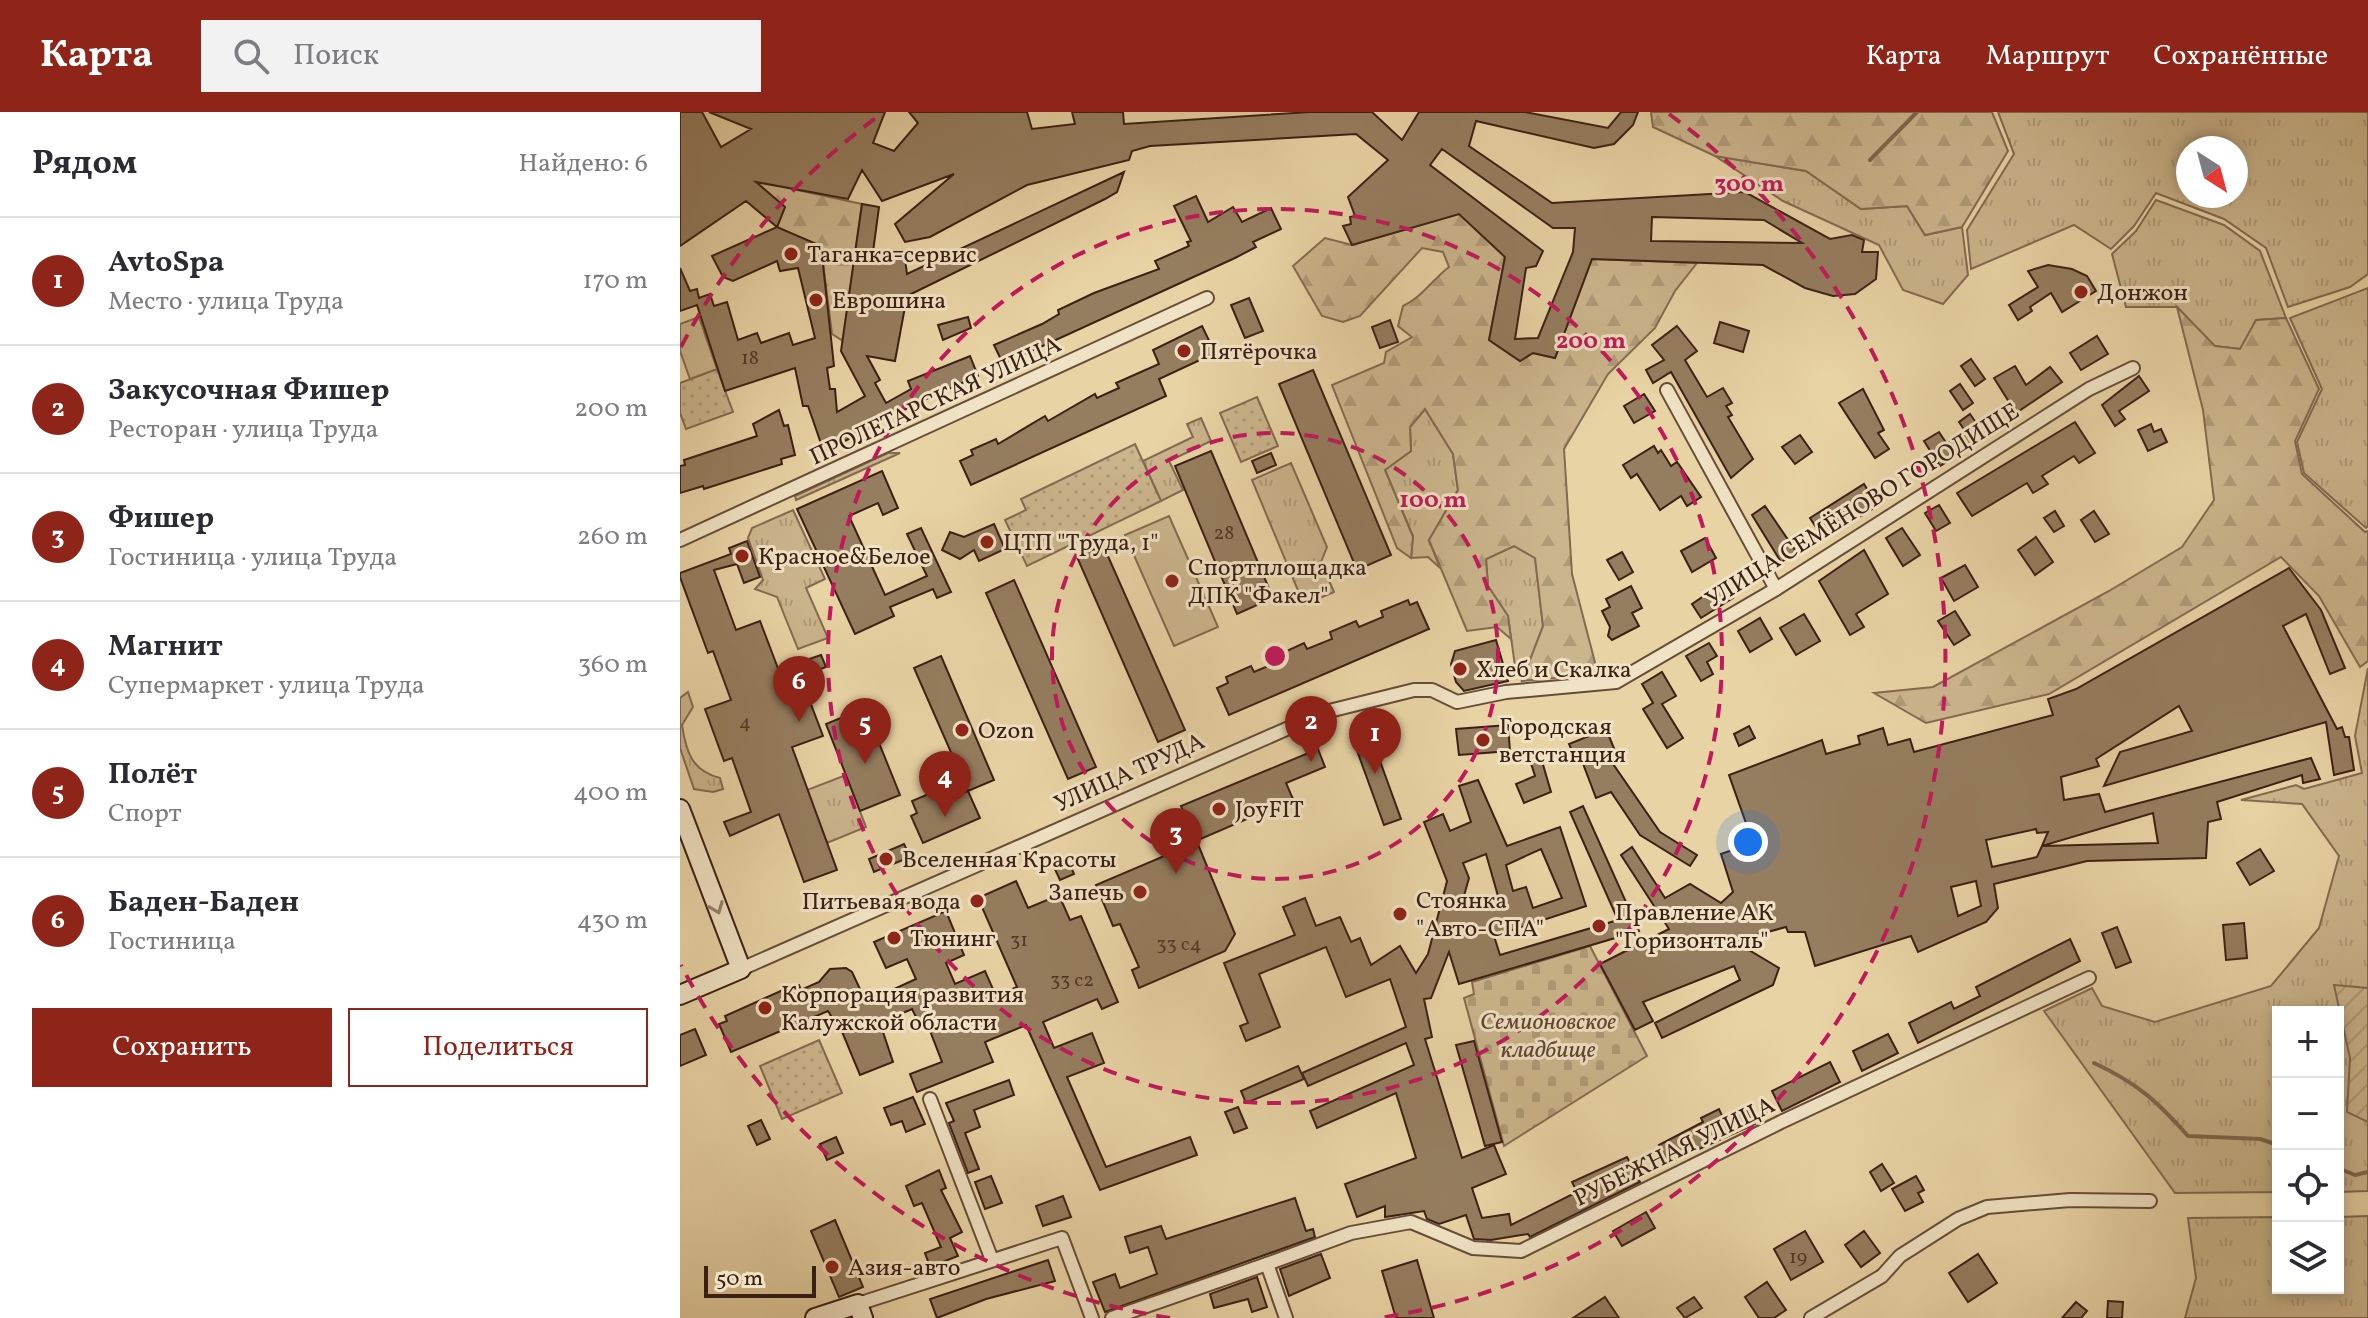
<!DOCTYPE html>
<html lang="ru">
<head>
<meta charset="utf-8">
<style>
  :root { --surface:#fff; --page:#f2f2f3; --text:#2b2b33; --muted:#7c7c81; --line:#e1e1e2; --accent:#8f2418 }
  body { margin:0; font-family:Vollkorn,serif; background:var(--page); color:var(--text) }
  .controls { position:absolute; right:24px; bottom:24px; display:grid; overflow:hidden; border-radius:0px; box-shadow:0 4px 12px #0003 }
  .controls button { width:72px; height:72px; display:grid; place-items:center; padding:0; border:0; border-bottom:2px solid var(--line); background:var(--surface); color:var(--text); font:40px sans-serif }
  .compass { position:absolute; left:1496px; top:24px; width:72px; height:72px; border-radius:50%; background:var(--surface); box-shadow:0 4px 12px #0003; rotate:144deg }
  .scale { position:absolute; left:24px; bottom:20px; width:112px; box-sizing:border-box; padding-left:8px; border:4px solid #3c2014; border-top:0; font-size:22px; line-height:28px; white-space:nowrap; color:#3c2014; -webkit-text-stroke:6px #f0e2c4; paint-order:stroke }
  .you { position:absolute; left:1068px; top:730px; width:28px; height:28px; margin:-20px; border:6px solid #fff; border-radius:50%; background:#1a73e8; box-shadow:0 0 0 12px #1a73e833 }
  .badge { display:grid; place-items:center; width:52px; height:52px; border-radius:50%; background:var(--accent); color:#fff; font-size:26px; font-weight:700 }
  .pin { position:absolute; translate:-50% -66px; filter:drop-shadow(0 2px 4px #0008) }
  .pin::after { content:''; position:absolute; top:42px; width:28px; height:24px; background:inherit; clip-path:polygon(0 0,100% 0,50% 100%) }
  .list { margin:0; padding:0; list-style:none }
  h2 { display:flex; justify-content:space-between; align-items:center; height:104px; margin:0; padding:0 32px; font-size:34px }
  h2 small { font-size:26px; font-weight:400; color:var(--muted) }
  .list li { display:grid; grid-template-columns:52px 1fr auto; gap:24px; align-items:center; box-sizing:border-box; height:128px; padding:0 32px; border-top:2px solid var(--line) }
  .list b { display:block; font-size:30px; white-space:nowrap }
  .list p { margin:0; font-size:26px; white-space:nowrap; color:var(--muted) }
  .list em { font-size:26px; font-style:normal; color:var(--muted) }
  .actions { display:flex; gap:16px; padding:24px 32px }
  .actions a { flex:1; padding:18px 0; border:2px solid var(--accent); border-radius:0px; text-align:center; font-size:28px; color:var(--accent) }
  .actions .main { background:var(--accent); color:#fff }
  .icon { flex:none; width:44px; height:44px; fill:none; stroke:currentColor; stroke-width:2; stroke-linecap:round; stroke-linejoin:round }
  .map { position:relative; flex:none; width:1688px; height:1206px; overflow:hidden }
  header { display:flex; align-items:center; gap:48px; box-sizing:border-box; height:112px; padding:0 40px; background:var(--accent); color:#fff }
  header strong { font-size:38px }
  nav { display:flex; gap:44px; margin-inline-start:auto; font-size:28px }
  .search { width:560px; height:72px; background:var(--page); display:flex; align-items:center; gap:20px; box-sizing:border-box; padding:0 28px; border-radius:0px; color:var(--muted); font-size:30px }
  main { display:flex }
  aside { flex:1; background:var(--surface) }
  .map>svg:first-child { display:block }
  .grass { fill:url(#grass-tufts); stroke:#846a50; stroke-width:2; fill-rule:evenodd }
  .forest { fill:url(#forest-firs); stroke:#846a50; stroke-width:2 }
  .cemetery { fill:url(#cemetery-stones); stroke:#846a50; stroke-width:2 }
  .park { fill:url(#park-dots); stroke:#846a50; stroke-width:2 }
  .garden { fill:url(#garden-furrows); stroke:#846a50; stroke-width:2 }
  .pitch { fill:#cbb58c; stroke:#846a50; stroke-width:2 }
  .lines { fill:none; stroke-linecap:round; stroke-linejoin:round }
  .stream { stroke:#80674e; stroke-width:4 }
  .building { fill:#957d5f; stroke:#3c2014; stroke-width:2; fill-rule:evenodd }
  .street-casing { stroke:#674d38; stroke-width:16 }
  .secondary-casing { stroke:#3c2014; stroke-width:22 }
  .street { stroke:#f0e2c4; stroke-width:12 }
  .secondary { stroke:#f0e2c4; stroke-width:18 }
  .oneway { stroke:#96816c }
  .ring { fill:none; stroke:#c2185b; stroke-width:4; stroke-dasharray:14 10 }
  .poi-dot { fill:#8f2418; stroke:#f0e2c4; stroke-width:3 }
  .labels { text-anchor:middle; stroke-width:6; stroke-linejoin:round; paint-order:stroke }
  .number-label { font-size:20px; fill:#523727 }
  .poi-label { font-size:24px; fill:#3c2014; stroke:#f0e2c4; text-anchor:start }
  .street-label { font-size:24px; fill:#3c2014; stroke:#f0e2c4 }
  .park-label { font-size:24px; font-style:italic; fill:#604532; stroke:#f0e2c4 }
  .centre { fill:#c2185b; stroke:#f0e2c4; stroke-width:4 }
  .ring-label { font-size:24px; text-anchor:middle; font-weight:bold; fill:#c2185b; stroke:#f0e2c4; stroke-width:6; stroke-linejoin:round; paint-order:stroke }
</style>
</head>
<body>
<header>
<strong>Карта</strong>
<div class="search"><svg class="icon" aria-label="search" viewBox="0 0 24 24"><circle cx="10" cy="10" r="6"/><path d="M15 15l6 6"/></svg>Поиск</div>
<nav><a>Карта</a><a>Маршрут</a><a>Сохранённые</a></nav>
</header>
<main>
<aside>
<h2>Рядом<small>Найдено: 6</small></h2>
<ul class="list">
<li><span class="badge">1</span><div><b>AvtoSpa</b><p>Место · улица Труда</p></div><em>170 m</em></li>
<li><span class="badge">2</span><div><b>Закусочная Фишер</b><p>Ресторан · улица Труда</p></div><em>200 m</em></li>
<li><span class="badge">3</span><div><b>Фишер</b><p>Гостиница · улица Труда</p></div><em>260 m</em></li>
<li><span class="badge">4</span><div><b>Магнит</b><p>Супермаркет · улица Труда</p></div><em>360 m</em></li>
<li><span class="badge">5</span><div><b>Полёт</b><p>Спорт</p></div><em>400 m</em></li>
<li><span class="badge">6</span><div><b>Баден-Баден</b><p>Гостиница</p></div><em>430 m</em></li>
</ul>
<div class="actions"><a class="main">Сохранить</a><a>Поделиться</a></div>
</aside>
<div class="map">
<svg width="1688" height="1206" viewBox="0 0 1688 1206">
  <defs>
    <pattern id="grass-tufts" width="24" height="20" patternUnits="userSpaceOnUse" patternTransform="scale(2)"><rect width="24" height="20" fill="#cbb58c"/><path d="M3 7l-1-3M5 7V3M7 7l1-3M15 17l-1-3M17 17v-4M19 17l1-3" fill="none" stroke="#af9b78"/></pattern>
    <pattern id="forest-firs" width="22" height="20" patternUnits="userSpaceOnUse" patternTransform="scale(2)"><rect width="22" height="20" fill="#cbb58c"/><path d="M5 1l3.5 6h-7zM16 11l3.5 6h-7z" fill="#af9b78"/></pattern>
    <pattern id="cemetery-stones" width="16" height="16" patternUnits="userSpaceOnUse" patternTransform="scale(2)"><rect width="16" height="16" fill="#cbb58c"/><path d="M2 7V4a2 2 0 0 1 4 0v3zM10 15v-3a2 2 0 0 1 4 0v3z" fill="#af9b78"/></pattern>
    <pattern id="park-dots" width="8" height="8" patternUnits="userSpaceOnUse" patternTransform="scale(2)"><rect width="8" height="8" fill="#cbb58c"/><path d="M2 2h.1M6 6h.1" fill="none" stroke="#af9b78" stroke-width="1.8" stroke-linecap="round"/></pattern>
    <pattern id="garden-furrows" width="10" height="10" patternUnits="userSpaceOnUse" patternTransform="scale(2)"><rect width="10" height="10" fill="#cbb58c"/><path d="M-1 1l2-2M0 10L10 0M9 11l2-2" fill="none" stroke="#af9b78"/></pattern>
  </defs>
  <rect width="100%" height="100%" fill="#e8d3a5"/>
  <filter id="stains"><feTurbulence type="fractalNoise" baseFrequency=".0025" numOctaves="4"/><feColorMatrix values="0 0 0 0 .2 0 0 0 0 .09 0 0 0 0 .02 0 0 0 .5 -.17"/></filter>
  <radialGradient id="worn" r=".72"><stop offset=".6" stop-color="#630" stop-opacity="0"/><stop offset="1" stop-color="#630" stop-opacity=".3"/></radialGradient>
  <!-- grass -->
  <g class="grass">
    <path d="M1318,0h370v162l-18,13 -62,20 -22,-59 -42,-29 -68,-26 -22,33 -23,23 -37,-24 -103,44 -4,-39 47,-76zM1508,36h48v48h-48z"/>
    <polygon points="1035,44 1126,59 1181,97 1227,94 1245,123 1282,115 1288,163 1263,192 1223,178 1199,133 1103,89"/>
    <polygon points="1476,88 1544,113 1580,139 1606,206 1576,208 1561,237 1534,234 1497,195 1446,195 1432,142 1456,119"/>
    <polygon points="1688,176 1688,414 1686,416 1624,361 1617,330 1642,277 1610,206"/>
    <polygon points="745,297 773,342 778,378 749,428 760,456 748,445 731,446 733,424 705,358 731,339 730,315"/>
    <polygon points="521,306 531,329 489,349 503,378 481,389 463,349 513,325 507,312"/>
    <polygon points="208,341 220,341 116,388 115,384"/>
    <polygon points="611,351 647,435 641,450 654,480 624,493 572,368"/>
    <polygon points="113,398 145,467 126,476 148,526 118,537 97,485 75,477 83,468 68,426 72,416"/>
    <polygon points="834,434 855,446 863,514 842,569 835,554 828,504 808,474 806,447"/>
    <polygon points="1688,556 1688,1079 1658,1080 1658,900 1598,900 1598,1080 1495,1081 1364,899 1412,876 1422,894 1475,910 1591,874 1639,816 1659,744 1622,692 1561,688 1616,673 1624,677 1682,661 1675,624"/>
    <path d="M8,580l5,15 -11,18c4,27 10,46 38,53l3,11 -10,3 -19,-3 -14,-41v-50z"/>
    <polygon points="166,663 186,715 147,731 127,678"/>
    <polygon points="1688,1104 1688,1206 1505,1206 1516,1166 1508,1106 1598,1105 1598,1176 1658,1176 1658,1105"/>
  </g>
  <!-- forest -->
  <g class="forest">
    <polygon points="971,0 1312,0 1328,39 1282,115 1245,123 1227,94 1181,97 1126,59 1035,44 973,15"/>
    <polygon points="61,43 113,77 182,92 163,229 152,222 141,135 97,115 105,95 65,61"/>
    <path d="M779,102l46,43 -16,83 31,21 13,-8 22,5 37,-99 105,4 -22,28 -20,37 -47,46 -44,75 8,125 26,100 -76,7 21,-55 -8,-68 -21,-12 -28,13 2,27 20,30 3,23 -14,-12 -30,4 -38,-91 29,-50 -5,-36 -28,-45 -15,18 1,24 -26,19 28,67 -2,21 -14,-10 -65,-163 52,-22 2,-11 26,-15 -14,-11 5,-20c19,-9 29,-26 46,-39l-6,-15 -21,-4 -62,68 -17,6 -21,-6 -29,-50 32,-28 27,7z"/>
    <polygon points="1497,195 1535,234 1560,237 1576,208 1606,206 1639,277 1615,329 1622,362 1685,420 1688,419 1688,549 1680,555 1639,484 1601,445 1369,582 1246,611 1194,581 1253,575 1429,479 1502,435 1534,388 1523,298"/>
  </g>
  <!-- cemetery -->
  <polygon class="cemetery" points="910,834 967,944 824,1034 784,886 794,882 792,870"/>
  <!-- park -->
  <g class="park">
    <polygon points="37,257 53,300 6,317 0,301 0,271"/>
    <polygon points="577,285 598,334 561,350 540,301"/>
    <polygon points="455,332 481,389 347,454 325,408 346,398 341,387"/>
    <polygon points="139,928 162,981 102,1007 80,954"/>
  </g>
  <!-- garden -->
  <polygon class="garden" points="1654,873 1688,876 1688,1010 1667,1000 1670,946"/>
  <!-- pitch -->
  <g class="pitch">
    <polygon points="19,205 37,257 10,267 0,239 0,212"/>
    <polygon points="489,404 538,515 494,534 445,423"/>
  </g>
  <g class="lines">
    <!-- stream -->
    <g class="stream">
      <polyline points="1190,48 1237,0"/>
      <path d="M1414,951c43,20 63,38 94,73l72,3 18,6"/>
      <polyline points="1658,1056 1675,1063 1688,1060"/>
    </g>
  </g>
  <!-- building -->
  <g class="building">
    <path d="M0,0h22l19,35 30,-18 -42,-17h176l-12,31 21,8 24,-28 -9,-11h118l5,17 43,-5 -3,-12h51l1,12 186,-12h62l30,28 17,-28h106l83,16 13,-16h17l-5,13 -19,19 -20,4 -118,-27 -7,25 83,57 193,-11 85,47 22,-4 12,5 -2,12h16l-2,27 -21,15 -22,2 -28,-8 -42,-23 -171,-6 -37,99 -22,-5 -13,8 -31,-21 16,-83 -46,-43 -107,31 -9,-19 8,-2 -1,-7 5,-1 -7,-19 40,-37 -32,-26 -206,12 -18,5 -3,9 -102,25 -97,52 -25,5 -10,-18 59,-50 -72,27 -20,-31 -14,29 -92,-17 29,25 -8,20 -31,-26 -66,45zM762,37l111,79h22l-2,24 -35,86 -23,1 11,-71 10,-2 7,-15 -113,-86zM972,105l112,3 38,23 -151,-2z"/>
    <polygon points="444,60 437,80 425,87 227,184 215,249 187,244 200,268 195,271 206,291 231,277 228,269 290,244 298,264 237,291 144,340 128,294 123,294 115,256 45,279 17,193 0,199 0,156 10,179 17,177 19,186 30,182 34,194 47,190 58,228 77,221 81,231 109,221 113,233 135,226 118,156 100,159 97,149 53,169 43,165 32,144 97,115 141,134 154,254 147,256 150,277 155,277 157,300 185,284 161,239 182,92 199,95 193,140 224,140 227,162"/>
    <polygon points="516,84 528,110 553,95 562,110 591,96 601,117 573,130 576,135 555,146 323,252 314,233 362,212 379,202 378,198 414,181 479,157 475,149 509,134 507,130 511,129 494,94"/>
    <polygon points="1368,153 1392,157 1407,164 1416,179 1382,200 1371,181 1350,195 1352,199 1338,208 1329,193 1358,175 1348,159"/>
    <polygon points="569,186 583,219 565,226 551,193"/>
    <polygon points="288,205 291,216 263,228 258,213"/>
    <polygon points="710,208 718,230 700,236 692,215"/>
    <polygon points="1040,210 1069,219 1063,240 1034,231"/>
    <polygon points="522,214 535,241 479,267 486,284 291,373 280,349 293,343 291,338 316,327 318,332 365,304 368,309 415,282 417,286 439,276 436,271 479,252 473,238"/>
    <polygon points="997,214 1017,239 1005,248 1027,285 1043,276 1052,291 1046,294 1052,303 1048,305 1073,347 1051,366 991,260 973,271 966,258 984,248 972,233"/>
    <polygon points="1417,224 1428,242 1401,258 1390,241"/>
    <polygon points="1291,247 1305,267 1295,274 1281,254"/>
    <polygon points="1335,254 1346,273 1370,255 1382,270 1336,301 1314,266"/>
    <polygon points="633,258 711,443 677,458 599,272"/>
    <polygon points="1459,264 1469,279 1439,299 1445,307 1435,314 1422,293"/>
    <polygon points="1280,272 1293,291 1283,298 1270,279"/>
    <polygon points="1183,277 1204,318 1198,321 1209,337 1195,346 1159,291"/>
    <polygon points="964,282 975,299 954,311 944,294"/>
    <polygon points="99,298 104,314 108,313 115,343 101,347 102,352 24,377 23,374 0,381 0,354 5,353 4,348 77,324 73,312"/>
    <polygon points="1290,302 1306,325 1260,354 1244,329 1259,320 1267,332 1285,319 1279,310"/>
    <polygon points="1395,310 1415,341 1399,351 1394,344 1362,364 1368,372 1353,381 1347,371 1292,404 1277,381"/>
    <polygon points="1471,312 1474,320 1481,317 1487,330 1468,339 1458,318"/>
    <polygon points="1120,323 1132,340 1115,352 1102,335"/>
    <polygon points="974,334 978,341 981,338 991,354 997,350 1021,385 1007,394 1001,384 980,398 957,362 951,366 943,353"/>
    <polygon points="531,339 593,486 557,502 495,354"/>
    <polygon points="591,341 596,353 577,361 572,349"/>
    <polygon points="202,359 218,396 203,403 198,391 169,404 205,483 247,464 227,422 241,416 271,480 257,486 253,477 210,495 214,504 175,522 117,397"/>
    <polygon points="1184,372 1197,394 1181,404 1177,397 1154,412 1157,417 1143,426 1130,406"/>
    <polygon points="1259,393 1270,411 1256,419 1245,401"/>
    <polygon points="1085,394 1117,441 1101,450 1072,403"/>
    <polygon points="1375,399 1384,414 1374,420 1364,406"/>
    <polygon points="1414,399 1429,422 1415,430 1401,408"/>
    <polygon points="314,412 325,437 299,449 294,438 280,447 262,438 270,420 284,425"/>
    <polygon points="1222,416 1240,443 1223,454 1206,426"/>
    <polygon points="1356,425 1373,450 1355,463 1338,438"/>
    <polygon points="1025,426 1036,446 1012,460 1001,439"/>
    <polygon points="67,429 80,465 64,471 57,452 34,458 56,518 80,509 107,580 124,574 143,624 112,635 157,758 124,770 99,702 50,724 44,710 71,700 52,646 44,649 25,597 51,588 33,539 28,541 0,465 0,461 51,442 49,436"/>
    <polygon points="423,433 505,618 478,630 397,445"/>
    <polygon points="1184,438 1208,482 1176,502 1184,515 1170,523 1139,469"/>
    <polygon points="942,440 953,460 939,468 927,448"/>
    <polygon points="1285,453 1298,475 1274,489 1261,466"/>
    <path d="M1609,456l32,42 24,58 -15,6 -24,-60 -23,12 54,103 5,-2 3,10h4l5,33 -20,5 -8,-53 -222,64 16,-34 72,-21 -13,-25 -83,53 3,7 -38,11 3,23 35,-6 6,18 206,-54 9,21 -17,4 -1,-8 -85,27 4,17 -13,3 -2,36 -119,3 -93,23 4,24 -12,14 -68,30 -7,-16 -96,30 -10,-34h-17l-2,-5 -52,14 45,27 -6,17 -111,53 -7,-15 85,-43 -6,-14 -91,36 10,19 -18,9 -35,-66 69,-35 -48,-74 11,-8 33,51 25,-14 31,19 12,-11 -12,-38 32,-11 -24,-68 93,-35 4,14 34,-10 -2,-8 25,-8 5,17 22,-6 4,13 139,-37 -5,-16 28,-10zM1473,701l5,30 -116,3 -5,11 -45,10 -6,-27 50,-11 1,4 11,-1 -6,14zM1296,769l5,25 -23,10 -7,-29z"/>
    <polygon points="334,468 416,655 388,667 306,481"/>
    <polygon points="1043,471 1053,486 1021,506 1012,492"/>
    <polygon points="951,474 962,496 952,501 959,514 932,528 928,524 930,515 922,499 930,495 926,487"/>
    <polygon points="728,488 730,493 737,490 749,517 549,603 537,576 548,571 546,565 571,554 574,560 600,549 598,543 624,531 627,537 652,527 650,520 676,509 679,515 703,505 701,499"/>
    <polygon points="1275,499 1290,523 1274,533 1258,509"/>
    <polygon points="1124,502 1140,529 1116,543 1100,516"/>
    <polygon points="1080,506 1092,527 1070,540 1058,519"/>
    <polygon points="816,528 828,569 784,579 776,570 771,552 775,539"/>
    <polygon points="1029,531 1037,544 1027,550 1033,562 1021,569 1006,544"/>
    <polygon points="141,543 146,555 131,561 126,548"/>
    <polygon points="261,544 314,668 288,679 234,556"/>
    <polygon points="982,560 996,584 982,592 1003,626 987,636 963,597 973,591 962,572"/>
    <polygon points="185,596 220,683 180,699 146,612"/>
    <polygon points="828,613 830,639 779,643 776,617"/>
    <polygon points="1069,614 1075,626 1059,634 1054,622"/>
    <polygon points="688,616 721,707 704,713 671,622"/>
    <polygon points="926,617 938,646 931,649 980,720 1017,743 1010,754 960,723 931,680 916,686 902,649 897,651 889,632"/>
    <polygon points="638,637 645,655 606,671 613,687 516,729 501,694"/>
    <polygon points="859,639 871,680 844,691 836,672 855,664 848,642"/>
    <path d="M798,668l29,66 53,-19 26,79 -92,30 6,19 118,-35 -48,-108 13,-6 56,125 -180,53 -10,-32 -18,46 -7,1 8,38 -7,2 37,119 32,-13 12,29 -34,14 10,30 27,-4 2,11 66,-33 -5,-10 55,-25 13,25 -110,55 -2,-3 -37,6 -17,-1 -8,-24 -27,9 -12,-5 -3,-8 -39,6v-11l-28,11 -12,-33 71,-26 -20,-65 -79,35 -7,-17 104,-46 -8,-22 -98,43 -6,-13 104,-46 -16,-48 -44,18 -20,-50 -67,27 21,53 -34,14 -6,-15 8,-3 -24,-60 71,-28 -12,-28 22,-9 11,28 24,-9 11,25 9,-4 11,27 29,-19 16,27 12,-19 19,-73 -23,-59 19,-8 7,17 21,-9 -12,-36zM861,737l21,49 -29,10 -7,-21 -13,4 -7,-26zM806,742l12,42 -38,14 9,-32 -6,-15z"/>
    <polygon points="258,678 263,690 288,679 300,706 243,731 231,704 237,701 232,689"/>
    <polygon points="517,730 555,822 545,839 459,876 452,858 459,855 440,812 433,814 416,773"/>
    <polygon points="224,732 230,745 194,760 189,747"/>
    <polygon points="1580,737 1594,759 1570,773 1557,751"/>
    <polygon points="387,745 394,762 380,768 372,751"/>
    <polygon points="336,769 348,796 379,783 390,808 401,804 438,890 422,897 417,887 363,910 374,936 412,921 424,951 387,965 426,1055 510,1025 517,1043 420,1078 346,913 305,930 313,950 237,980 230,962 262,950 245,906 238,909 232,897 200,911 213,950 180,963 158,910 156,912 148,899 51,940 39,912 47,909 45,904 112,874 119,873 121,878 139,870 150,857 166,856 172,860 186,890 236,867 227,847 206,856 194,830 266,799 284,843 266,851 275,872 305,859 316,884 337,875 298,786"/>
    <polygon points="1564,811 1567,846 1546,848 1543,813"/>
    <polygon points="1437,815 1451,850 1436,856 1422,821"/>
    <polygon points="1390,827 1400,849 1238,931 1229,911 1271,890 1274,897 1300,884 1296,875"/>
    <polygon points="15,917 26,943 0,954 0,923"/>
    <polygon points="1208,922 1218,941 1182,959 1173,939"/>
    <polygon points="794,929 822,1030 805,1034 776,933"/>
    <polygon points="1150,950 1160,970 1102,999 1092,979"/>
    <polygon points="618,954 624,967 566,991 561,979"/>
    <polygon points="329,968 334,983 294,998 300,1015 285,1021 299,1057 288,1061 269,1011 274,1009 266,991"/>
    <polygon points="233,985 245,1012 226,1020 222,1009 211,1013 204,996"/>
    <polygon points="558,995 567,1016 554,1021 545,1000"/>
    <polygon points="1066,995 1075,1012 988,1051 979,1033 1023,1010 1021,1006 1039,997 1043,1006"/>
    <polygon points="81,1008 90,1027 77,1033 68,1014"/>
    <polygon points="156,1025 163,1041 147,1048 140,1032"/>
    <polygon points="1202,1052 1214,1071 1201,1079 1190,1060"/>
    <polygon points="259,1058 266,1076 261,1078 282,1120 270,1126 278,1144 250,1155 245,1141 261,1135 242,1091 234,1094 226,1074"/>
    <polygon points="311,1064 322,1091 305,1097 295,1070"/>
    <polygon points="1236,1064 1244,1078 1238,1081 1243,1090 1225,1099 1212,1077"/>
    <polygon points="383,1084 391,1105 363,1114 356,1094"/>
    <polygon points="615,1086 626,1119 633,1117 635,1125 425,1200 413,1170 435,1162 440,1176 477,1162 468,1135 450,1141 445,1125 481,1114 486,1127"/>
    <polygon points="966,1100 975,1116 942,1134 933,1119"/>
    <polygon points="155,1108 183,1175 159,1185 131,1119"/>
    <polygon points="1125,1119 1143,1150 1111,1168 1094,1137"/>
    <polygon points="1184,1119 1200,1141 1181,1155 1165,1133"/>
    <polygon points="641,1142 650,1166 609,1184 600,1157"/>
    <polygon points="1298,1142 1317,1171 1288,1190 1269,1161"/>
    <polygon points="368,1148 375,1169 306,1187 257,1206 250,1187"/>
    <polygon points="737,1148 754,1206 716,1206 702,1159"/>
    <polygon points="577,1165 587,1195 572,1200 568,1187 534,1196 530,1182"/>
    <polygon points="1087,1170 1106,1198 1094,1206 1079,1206 1065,1185"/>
    <polygon points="925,1185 939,1206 893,1206"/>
    <polygon points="1014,1185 1022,1196 1005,1206 997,1196"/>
    <polygon points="1428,1189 1443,1190 1442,1206 1427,1206"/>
    <polygon points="1396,1190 1407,1199 1401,1206 1382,1206"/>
  </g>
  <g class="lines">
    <defs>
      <g id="street">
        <polyline points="987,278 1096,477"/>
        <polyline points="0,428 527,186"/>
        <polyline points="61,857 645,600 734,578 752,578 777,590 826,580 936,570 1096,477 1409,277 1453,256"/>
        <polyline points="250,987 312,1148"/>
        <polyline points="587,1152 671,1121 731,1110 793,1136 841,1139 1101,1010 1409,866"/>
        <polyline points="178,1192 382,1126 412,1206"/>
        <polyline points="432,1206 587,1152 606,1206"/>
        <polyline points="1131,1206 1202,1164 1220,1144 1278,1107 1307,1095 1390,1088 1470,1089"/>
      </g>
      <g id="secondary">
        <polyline points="0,697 61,857 0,883"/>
        <polyline points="135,1206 178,1192 183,1206"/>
      </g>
    </defs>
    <!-- street casing -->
    <use href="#street" class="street-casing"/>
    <!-- secondary casing -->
    <use href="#secondary" class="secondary-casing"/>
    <!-- street -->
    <use href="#street" class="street"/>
    <!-- secondary -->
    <use href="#secondary" class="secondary"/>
  </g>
  <!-- one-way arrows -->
  <defs><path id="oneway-chevron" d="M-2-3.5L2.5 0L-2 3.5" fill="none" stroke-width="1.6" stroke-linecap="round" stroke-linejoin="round" transform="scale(2)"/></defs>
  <use class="oneway" href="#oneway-chevron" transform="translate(37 796) rotate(69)"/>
  <!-- distance rings -->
  <g class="ring">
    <circle cx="595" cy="544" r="223"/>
    <circle cx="595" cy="544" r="447"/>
    <path d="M490 1206A670 670 0 0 1 1 853M1 235A670 670 0 0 1 201 2M989 2A670 670 0 0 1 700 1206"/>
  </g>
  <!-- markers -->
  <g class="poi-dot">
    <circle cx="111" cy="142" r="8"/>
    <circle cx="1401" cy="180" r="8"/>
    <circle cx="136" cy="188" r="8"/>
    <circle cx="504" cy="239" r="8"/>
    <circle cx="307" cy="430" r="8"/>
    <circle cx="62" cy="444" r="8"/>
    <circle cx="492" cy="469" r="8"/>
    <circle cx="780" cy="557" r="8"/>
    <circle cx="282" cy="618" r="8"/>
    <circle cx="803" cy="628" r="8"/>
    <circle cx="539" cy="697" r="8"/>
    <circle cx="206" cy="747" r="8"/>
    <circle cx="460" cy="780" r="8"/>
    <circle cx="297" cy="789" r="8"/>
    <circle cx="720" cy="802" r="8"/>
    <circle cx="919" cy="814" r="8"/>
    <circle cx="214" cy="826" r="8"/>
    <circle cx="85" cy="896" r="8"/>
    <circle cx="152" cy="1155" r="8"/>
  </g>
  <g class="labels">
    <!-- number labels -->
    <g class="number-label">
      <text x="70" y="252">18</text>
      <text x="544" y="427">28</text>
      <text x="65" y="616">4</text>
      <text x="339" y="834">31</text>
      <text x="499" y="838">33 с4</text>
      <text x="392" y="874">33 с2</text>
      <text x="1118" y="1151">19</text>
    </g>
    <!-- poi labels -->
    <g class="poi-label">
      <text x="127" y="150">Таганка-сервис</text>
      <text x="1417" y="188">Донжон</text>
      <text x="152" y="196">Еврошина</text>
      <text x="520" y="247">Пятёрочка</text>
      <text x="323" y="438">ЦТП "Труда, 1"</text>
      <text x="78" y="452">Красное&amp;Белое</text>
      <text x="508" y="463">Спортплощадка<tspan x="508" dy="28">ДПК "Факел"</tspan></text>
      <text x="796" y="565">Хлеб и Скалка</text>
      <text x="819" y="622">Городская<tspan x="819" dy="28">ветстанция</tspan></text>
      <text x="298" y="626">Ozon</text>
      <text x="555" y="705">JoyFIT</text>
      <text x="222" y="755">Вселенная Красоты</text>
      <text x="444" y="788" text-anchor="end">Запечь</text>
      <text x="736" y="796">Стоянка<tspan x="736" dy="28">"Авто-СПА"</tspan></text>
      <text x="281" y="797" text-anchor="end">Питьевая вода</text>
      <text x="935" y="808">Правление АК<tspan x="935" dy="28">"Горизонталь"</tspan></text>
      <text x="230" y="834">Тюнинг</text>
      <text x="101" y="890">Корпорация развития<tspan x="101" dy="28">Калужской области</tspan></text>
      <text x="168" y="1163">Азия-авто</text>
    </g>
    <!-- street labels -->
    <g class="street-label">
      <text transform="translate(255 288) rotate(-25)" y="8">ПРОЛЕТАРСКАЯ УЛИЦА</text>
      <text transform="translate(1182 393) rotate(-32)" y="8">УЛИЦА СЕМЁНОВО ГОРОДИЩЕ</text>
      <text transform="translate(449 660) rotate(-24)" y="8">УЛИЦА ТРУДА</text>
      <text transform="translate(994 1039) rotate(-26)" y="8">РУБЕЖНАЯ УЛИЦА</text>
    </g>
    <!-- park labels -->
    <g class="park-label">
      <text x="868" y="917">Семионовское<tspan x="868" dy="28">кладбище</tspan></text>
    </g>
  </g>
  <circle cx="595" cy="544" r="12" class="centre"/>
  <g class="ring-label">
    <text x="1069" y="79">300 m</text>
    <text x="911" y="236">200 m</text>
    <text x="753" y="395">100 m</text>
  </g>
  <rect width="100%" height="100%" filter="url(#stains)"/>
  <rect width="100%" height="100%" fill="url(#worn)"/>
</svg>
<div class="controls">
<button>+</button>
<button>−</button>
<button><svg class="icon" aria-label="locate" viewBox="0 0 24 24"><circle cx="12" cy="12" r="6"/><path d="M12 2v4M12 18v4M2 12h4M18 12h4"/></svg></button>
<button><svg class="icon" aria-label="layers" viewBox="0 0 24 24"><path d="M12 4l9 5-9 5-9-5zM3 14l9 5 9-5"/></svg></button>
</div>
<svg class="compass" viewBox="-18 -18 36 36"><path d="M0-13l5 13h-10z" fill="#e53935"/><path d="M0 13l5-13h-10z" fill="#7c7c81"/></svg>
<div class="scale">50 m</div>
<div class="you"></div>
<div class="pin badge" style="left:695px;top:662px">1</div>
<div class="pin badge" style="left:631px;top:650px">2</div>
<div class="pin badge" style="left:496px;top:762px">3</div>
<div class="pin badge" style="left:265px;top:705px">4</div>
<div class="pin badge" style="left:185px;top:652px">5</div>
<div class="pin badge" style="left:119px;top:610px">6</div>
</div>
</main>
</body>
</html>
